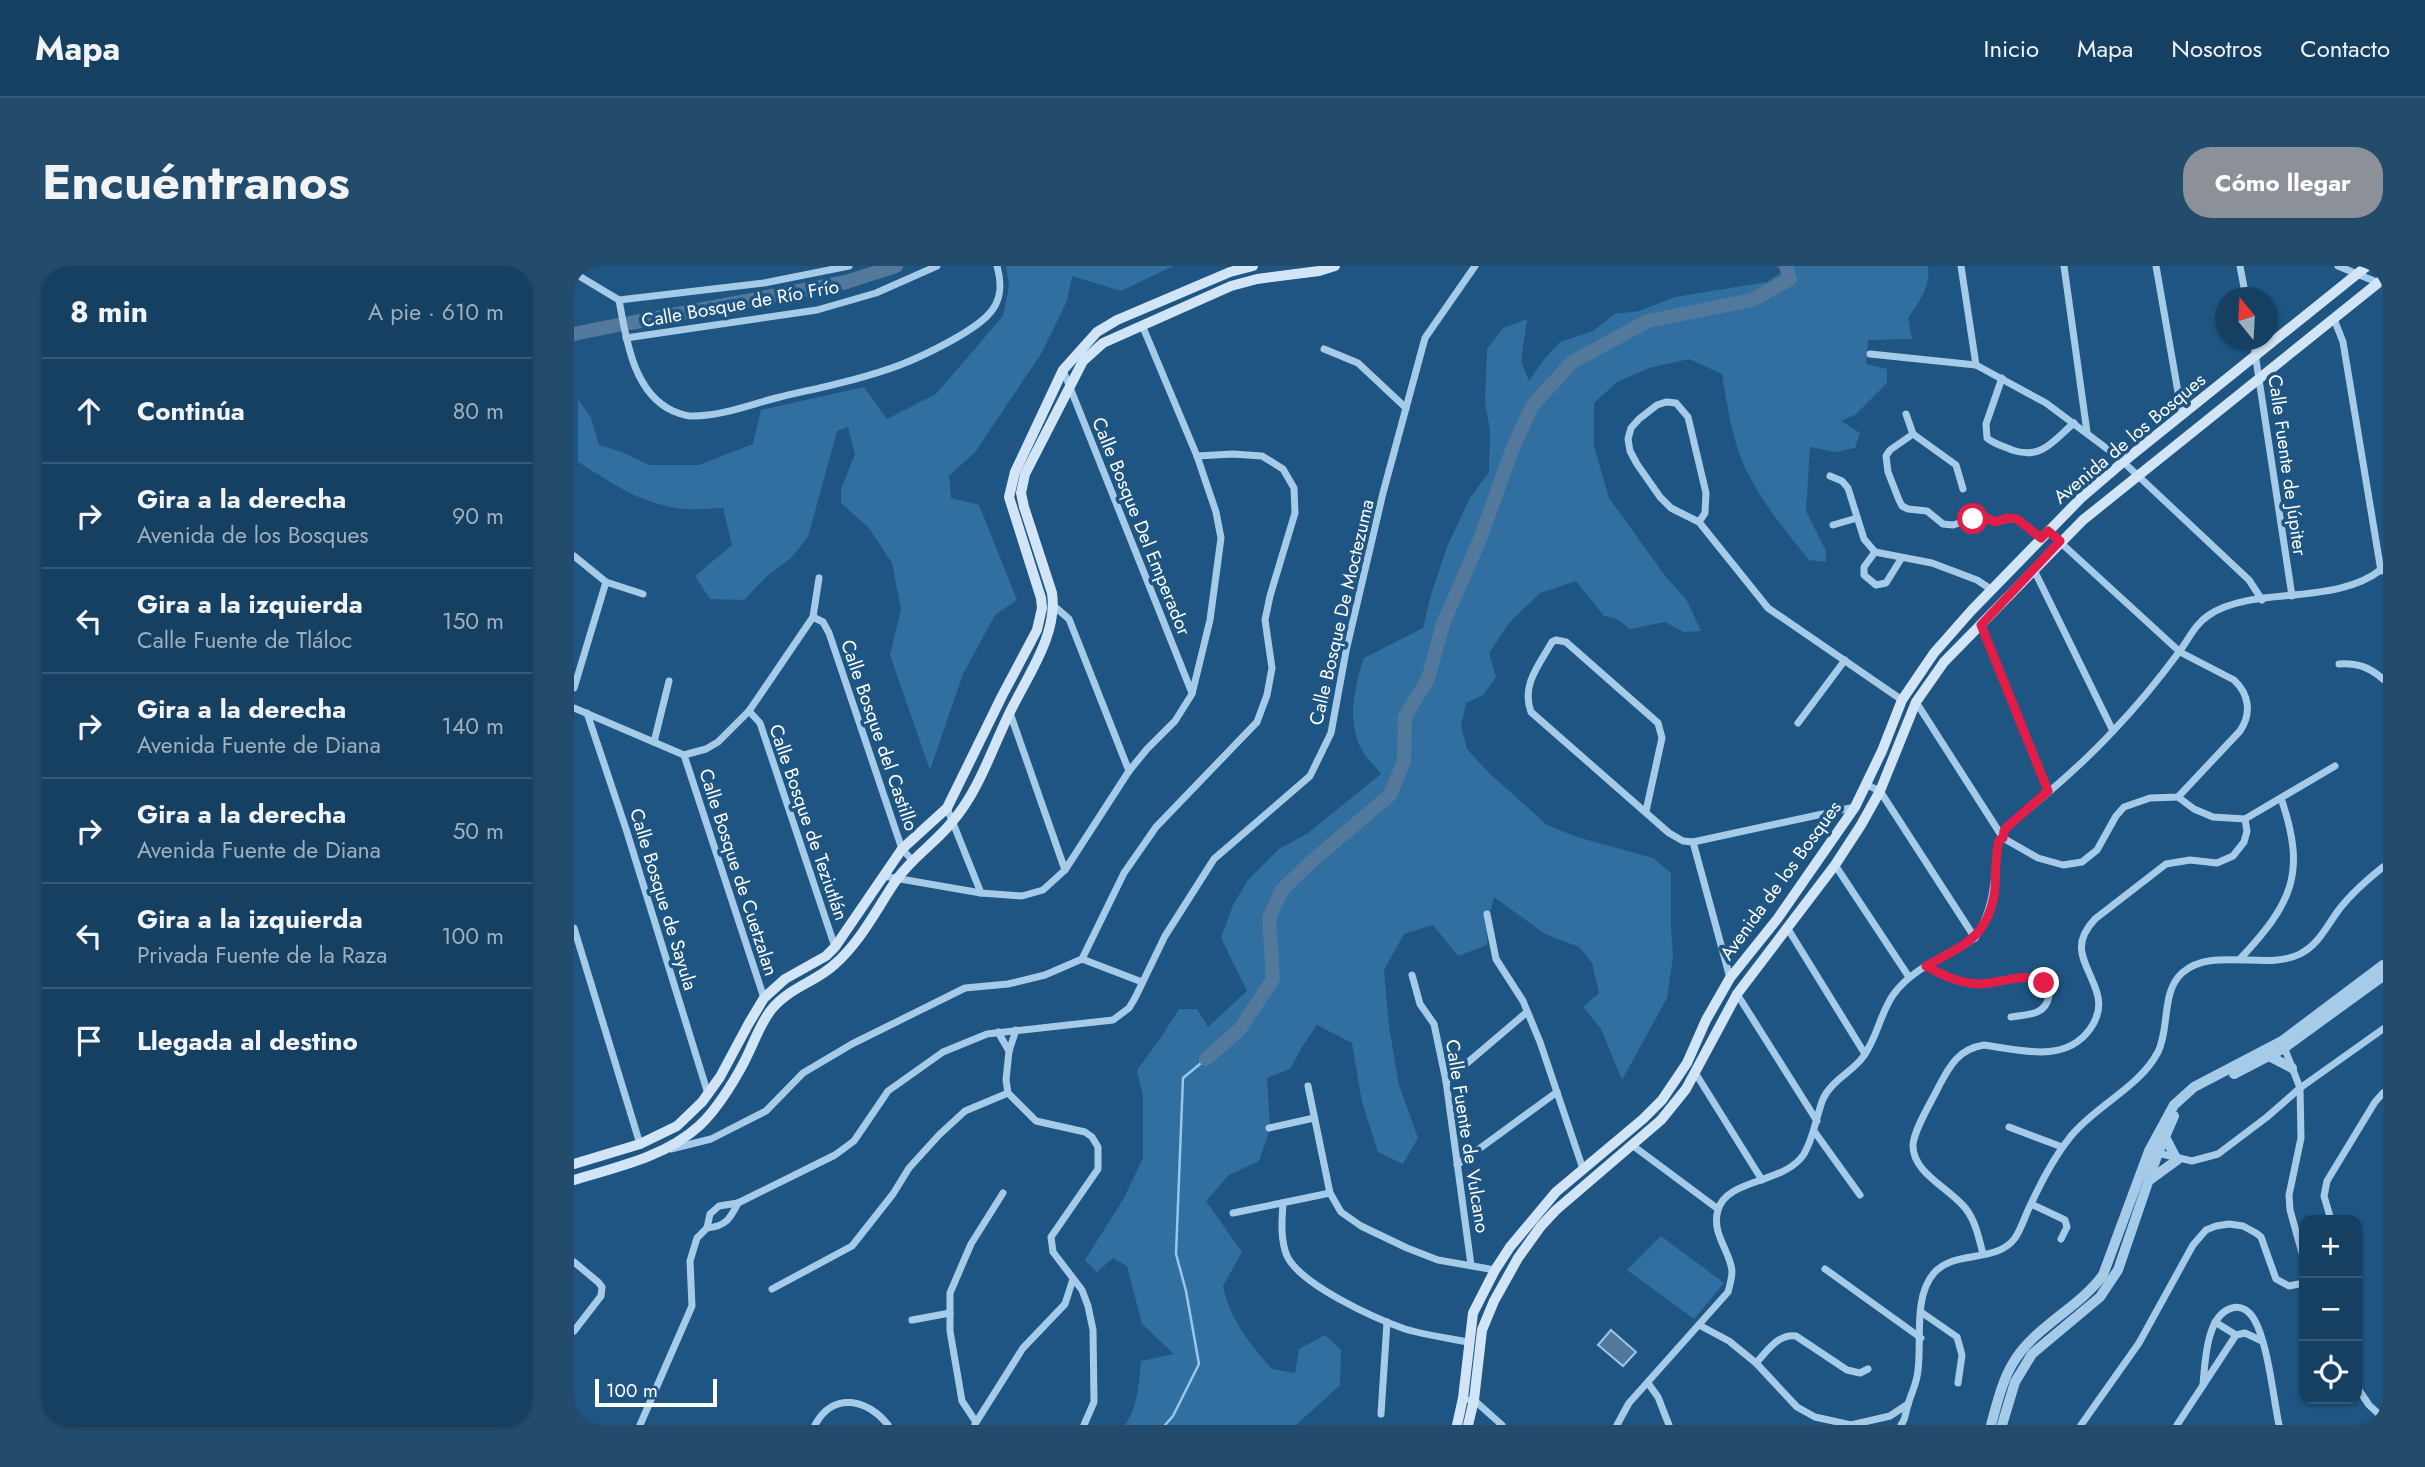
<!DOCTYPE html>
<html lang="es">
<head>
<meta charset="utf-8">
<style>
  :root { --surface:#164062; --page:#234b6b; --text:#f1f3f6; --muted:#9eafbe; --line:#355977; --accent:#8c9099 }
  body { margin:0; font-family:Jost,sans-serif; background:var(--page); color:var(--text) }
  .controls { position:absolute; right:21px; bottom:21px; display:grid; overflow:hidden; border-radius:14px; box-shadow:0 2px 5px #0004 }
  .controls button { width:63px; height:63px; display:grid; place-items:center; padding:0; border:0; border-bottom:2px solid var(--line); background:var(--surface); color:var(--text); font:35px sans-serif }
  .compass { position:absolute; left:1641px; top:21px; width:63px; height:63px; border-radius:50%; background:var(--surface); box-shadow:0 2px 5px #0004; rotate:342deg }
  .scale { position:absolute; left:21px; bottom:18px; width:122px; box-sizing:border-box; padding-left:7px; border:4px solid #fff; border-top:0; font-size:19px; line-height:24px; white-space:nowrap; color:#fff; -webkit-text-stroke:5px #1e5583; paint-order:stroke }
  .stop { position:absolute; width:21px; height:21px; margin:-16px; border:5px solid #e11d48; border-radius:50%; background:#fff }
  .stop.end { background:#e11d48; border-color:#fff; box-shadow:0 2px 7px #0008 }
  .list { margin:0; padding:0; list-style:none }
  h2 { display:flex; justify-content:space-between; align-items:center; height:91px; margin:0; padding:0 28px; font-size:30px }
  h2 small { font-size:23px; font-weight:400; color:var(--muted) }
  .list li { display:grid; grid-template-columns:46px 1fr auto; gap:21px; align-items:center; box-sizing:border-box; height:105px; padding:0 28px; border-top:2px solid var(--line) }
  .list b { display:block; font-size:26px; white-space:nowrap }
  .list p { margin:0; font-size:23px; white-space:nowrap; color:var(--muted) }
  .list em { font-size:23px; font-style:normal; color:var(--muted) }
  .icon { flex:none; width:38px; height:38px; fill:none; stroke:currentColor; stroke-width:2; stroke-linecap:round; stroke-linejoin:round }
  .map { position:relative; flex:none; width:1809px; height:1159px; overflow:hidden; border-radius:28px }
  header { display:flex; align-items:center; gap:42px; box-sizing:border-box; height:98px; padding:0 35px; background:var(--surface); border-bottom:2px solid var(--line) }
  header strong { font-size:33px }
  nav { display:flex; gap:38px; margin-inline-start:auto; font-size:24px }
  .intro { display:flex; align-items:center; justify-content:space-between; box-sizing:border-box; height:168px; padding:0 42px }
  h1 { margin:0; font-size:49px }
  .button { padding:18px 32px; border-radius:28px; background:var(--accent); color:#fff; font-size:24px; font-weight:700 }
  main { display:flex; gap:42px; padding:0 42px }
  aside { flex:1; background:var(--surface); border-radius:28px; box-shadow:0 2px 5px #0004 }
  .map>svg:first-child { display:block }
  .green { fill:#326fa1 }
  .water { fill:#52799b; stroke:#99c7eb; stroke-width:2 }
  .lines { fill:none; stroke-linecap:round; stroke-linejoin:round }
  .stream { stroke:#99c7eb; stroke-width:2.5 }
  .river { stroke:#52799b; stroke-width:14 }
  .minor { stroke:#a5cbe9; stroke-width:7 }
  .tertiary { stroke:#a5cbe9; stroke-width:10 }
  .secondary { stroke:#d1e5f7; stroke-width:10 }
  .route { stroke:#e11d48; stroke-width:9 }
  .labels { text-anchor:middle; stroke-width:7; stroke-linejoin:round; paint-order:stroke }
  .street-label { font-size:19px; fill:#fff; stroke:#1e5583 }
</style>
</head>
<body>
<header>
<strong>Mapa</strong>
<nav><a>Inicio</a><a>Mapa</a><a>Nosotros</a><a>Contacto</a></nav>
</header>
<div class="intro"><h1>Encuéntranos</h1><a class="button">Cómo llegar</a></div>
<main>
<aside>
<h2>8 min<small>A pie · 610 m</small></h2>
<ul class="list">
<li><svg class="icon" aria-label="ahead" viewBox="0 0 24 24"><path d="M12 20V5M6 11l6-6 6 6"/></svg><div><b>Continúa</b></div><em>80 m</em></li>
<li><svg class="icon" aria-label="right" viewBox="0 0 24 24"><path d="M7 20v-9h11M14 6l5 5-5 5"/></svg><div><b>Gira a la derecha</b><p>Avenida de los Bosques</p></div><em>90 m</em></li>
<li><svg class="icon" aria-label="left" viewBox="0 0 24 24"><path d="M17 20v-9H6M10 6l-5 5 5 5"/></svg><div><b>Gira a la izquierda</b><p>Calle Fuente de Tláloc</p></div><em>150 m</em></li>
<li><svg class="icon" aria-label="right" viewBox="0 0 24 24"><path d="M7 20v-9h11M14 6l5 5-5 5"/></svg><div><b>Gira a la derecha</b><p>Avenida Fuente de Diana</p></div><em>140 m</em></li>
<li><svg class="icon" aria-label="right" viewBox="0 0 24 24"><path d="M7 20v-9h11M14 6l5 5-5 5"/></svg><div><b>Gira a la derecha</b><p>Avenida Fuente de Diana</p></div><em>50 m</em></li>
<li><svg class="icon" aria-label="left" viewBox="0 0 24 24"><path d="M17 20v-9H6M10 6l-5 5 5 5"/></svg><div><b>Gira a la izquierda</b><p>Privada Fuente de la Raza</p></div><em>100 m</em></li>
<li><svg class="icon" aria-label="arrive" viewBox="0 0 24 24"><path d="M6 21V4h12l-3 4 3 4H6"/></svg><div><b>Llegada al destino</b></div></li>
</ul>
</aside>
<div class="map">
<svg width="1809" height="1159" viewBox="0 0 1809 1159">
  <rect width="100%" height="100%" fill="#1e5583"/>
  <!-- green -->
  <g class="green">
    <path d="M432,0h167l-52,25 -49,-15 -5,25 -26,53 -65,97 -27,25 2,22 28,7 38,95 -22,15 -32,59 -33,96 -40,-115 11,-46 -9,-46 -23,-35 -28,-25v-14l14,-35 -7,-27 -11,4 -29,106 -17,21 -25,19 -22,23 -34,-1 -15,-23 37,-31 -9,-37c-13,0 -26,2 -39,1 -44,-5 -70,-25 -106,-47v-63l13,19 8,27 23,7 27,13h50l54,-21 8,-34 103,-23 23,32 49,-25 67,-78 6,-30z"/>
    <path d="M1202,0h152c3,20 -9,36 -20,52l4,21 -44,1 -2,24 21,5v14l-32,32 -14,6 19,12 -5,15 -19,4 -26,-5 -4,64 20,40v11l-17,-2c-21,-26 -42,-51 -58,-81 -18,-32 -23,-69 -29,-105l-33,-15 -40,9 -32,14 -23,21v43l15,52 54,75 24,28 14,30 -17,1 -19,-10 -35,7 -13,-10 -13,-3 -28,-35 -36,12 -30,29 -21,31 7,24 -13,18 -17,8 -5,23 6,23 21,23 59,53 30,12 76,21 18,15v54l2,29 -6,42 -45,82 -21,-51 -18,-22 16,-14 -7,-30 -13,-16 -34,-13 -51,-37 -6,23 -1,25 -29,11 -25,-31 -29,9 -20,36 5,57 10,58 19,53 -15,26 -25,-12 -16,-50 -10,-59 -35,-18 -15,22 -12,22 -23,9 3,51 -11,32 -30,14 -23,26 36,51 -19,34c7,34 27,58 49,83l23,4 4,-24 26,-14 16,15 -1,35 -44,40h-171c13,-18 14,-42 16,-64l33,-7 -32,-30 -15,-58 -14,-8 -16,14 -12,-12 39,-62 19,-40v-61l-6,-27 23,-31 19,-30h18l11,18 39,-36 -26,-53 12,-33 15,-25 31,-31 29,-16 73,-59c-5,-7 -13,-14 -18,-22 -17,-29 -9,-64 1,-94l59,-30 8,-33 16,-48 23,-49 19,-26 1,-42 -5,-27 2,-54 16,-21 24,-9 -6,42 8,20 16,-23 15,-16 33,-11 22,-17 24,-3 36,-14 92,-15 15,-10z"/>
    <polygon points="1087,970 1150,1017 1120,1053 1053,1004"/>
  </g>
  <!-- water -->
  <polygon class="water" points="1037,1064 1062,1086 1049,1100 1024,1079"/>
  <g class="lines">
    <!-- stream -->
    <polyline class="stream" points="591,1159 599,1150 625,1098 612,1025 602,988 609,812 632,793"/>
    <!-- river -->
    <g class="river">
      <polyline points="56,57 272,16 322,0"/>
      <polyline points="0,68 44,59"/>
      <polyline points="632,793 666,763 699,713 695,652 708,624 738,595 816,529 830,495 831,450 854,413 869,358 906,273 938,184 958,140 998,96 1074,55 1178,34 1216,13 1212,0"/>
    </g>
    <!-- minor -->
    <g class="minor">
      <polyline points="1387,0 1402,99"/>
      <polyline points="1490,0 1513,166"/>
      <polyline points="1582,0 1608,149"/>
      <polyline points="1666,0 1672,32"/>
      <polyline points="1764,0 1805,17"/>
      <polyline points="0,7 45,34 190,17 275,0"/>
      <path d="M45,34c7,38 14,93 54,111 5,2 14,6 20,5 28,0 56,-11 83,-18 41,-10 84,-18 124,-33 23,-9 71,-32 88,-50 14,-14 14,-31 9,-49"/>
      <polyline points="1760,53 1769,76 1807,305"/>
      <polyline points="52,72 243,44 302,27 363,0"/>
      <polyline points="1679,74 1718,330"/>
      <polyline points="750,83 784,97 832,142"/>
      <polyline points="1296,88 1402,99 1472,137 1544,191 1675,314 1688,334"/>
      <polyline points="489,104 618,427"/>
      <path d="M1428,112l-16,46 1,14c7,6 16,8 25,12 30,10 41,-9 62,-27"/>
      <polyline points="1332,148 1339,168"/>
      <polyline points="1256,210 1268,215 1274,222 1290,273 1301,286 1358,297 1403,314 1418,324"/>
      <polyline points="1389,223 1382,199 1339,168 1316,184 1312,190 1314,206 1325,234 1328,240 1334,243 1353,245 1369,258 1379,259 1404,251 1422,256 1438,252 1443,253 1467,272"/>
      <polyline points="1125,256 1131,247 1132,227 1114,151 1102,137 1092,136 1083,139 1065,153 1057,162 1054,173 1056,185 1063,198 1086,231 1097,242 1125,256 1194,342 1328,434"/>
      <polyline points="1259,259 1283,252"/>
      <polyline points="1301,286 1290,301 1290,309 1302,319 1312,317 1327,293"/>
      <polyline points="0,290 32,316 69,328"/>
      <polyline points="1460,304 1539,465"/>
      <polyline points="480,340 495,353 555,505"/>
      <polyline points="239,351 249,356 255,367 328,583 338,594"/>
      <polyline points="1407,359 1474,525"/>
      <path d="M1765,398c19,-1 30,3 44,15"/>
      <polyline points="0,422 32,316"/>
      <path d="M1342,436l87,136 35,20 25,7 19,-3 15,-12 19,-34 8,-9 26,-9 28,-1 62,-66c12,-18 9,-37 -6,-51l-54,-28 -132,-121"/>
      <polyline points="0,442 110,489 132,483 144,476 175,445 239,351 245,312"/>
      <polyline points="175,445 186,457 261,681"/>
      <polyline points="13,447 52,563 134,828"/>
      <polyline points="436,447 491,604"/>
      <polyline points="1224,457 1271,394"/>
      <polyline points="80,476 95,415"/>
      <polyline points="110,489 190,732"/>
      <polyline points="1293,519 1306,525 1401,672"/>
      <polyline points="1604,531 1620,543 1639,551 1671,553 1761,500"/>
      <polyline points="373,542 407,627"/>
      <path d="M1072,545l16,-73 -4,-15 -92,-81 -10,-2 -4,2c-13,23 -31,43 -21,70l138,121 14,8 10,1 162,-35"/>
      <polyline points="1119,576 1156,712"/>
      <polyline points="1261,599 1335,711"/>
      <polyline points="309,610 407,627 448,630 469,624 491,604 555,505 573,483 601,455 618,428 636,354 647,272 642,246 623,190 568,59"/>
      <polyline points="913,648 922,693 949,735 966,776 1009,903"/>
      <polyline points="0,662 66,878"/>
      <polyline points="1214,663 1291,788"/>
      <polyline points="508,693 550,607 582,561 683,456 693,429 698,402 691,354 696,330 721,247 720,222 709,203 688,190 659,188 623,190"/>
      <polyline points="508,693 568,716"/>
      <path d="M1666,693c52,-56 67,-85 41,-161"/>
      <path d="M1352,700c18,10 33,17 53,18 20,0 49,-14 65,-1l5,13c-4,20 -21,18 -38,21"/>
      <polyline points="838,709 846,738 860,758 872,815 897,999"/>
      <polyline points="1163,728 1243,855"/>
      <polyline points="442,764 435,785 432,814 434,827 462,855 511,866 518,871 524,881 524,903 477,971 479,986 508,1024 514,1040 519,1064 520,1136 510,1159"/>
      <polyline points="424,766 435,785"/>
      <polyline points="1709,778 1726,822 1727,872 1715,929 1716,944 1730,994"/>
      <polyline points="1122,808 1188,914"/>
      <polyline points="872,815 953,746"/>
      <polyline points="734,820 756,927 767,946 787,960 833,982 864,994 921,1004"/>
      <polyline points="1435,861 1488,881"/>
      <polyline points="695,862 740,852"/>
      <polyline points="1240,865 1286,929"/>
      <polyline points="1058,879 1144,943"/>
      <polyline points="97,883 137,873 192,845 229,807 278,778 391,722 434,718 471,709 508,693"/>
      <polyline points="1579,886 1618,895 1644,888 1693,851 1726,822 1809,763"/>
      <polyline points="883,899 983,826"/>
      <path d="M709,937c-1,17 -3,36 4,53 14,29 87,62 118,73 20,6 42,9 63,13"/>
      <polyline points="1457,938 1491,954 1493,961 1487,973"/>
      <polyline points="659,947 756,927"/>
      <polyline points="1757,954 1750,930 1753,915 1801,836 1809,827"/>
      <path d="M133,962c19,-2 23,-9 31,-25"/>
      <path d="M1409,988c-4,-15 -7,-32 -17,-45 -15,-20 -54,-36 -53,-64 1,-16 19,-44 26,-59 11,-21 20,-37 45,-41 36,5 81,19 106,-16 8,-11 11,-23 7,-36 -9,-30 -29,-45 -2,-74l71,-55 24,-4 27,3 16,-7 11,-14 3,-11 -2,-12"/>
      <polyline points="0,996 24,1016 28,1021 27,1030 0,1065"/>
      <polyline points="1251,1003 1347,1072"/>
      <polyline points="198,1023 278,980 319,928 335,902 365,869 391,845 434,827"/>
      <polyline points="1347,1046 1383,1071 1388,1089 1384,1117"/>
      <polyline points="338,1054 376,1047"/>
      <polyline points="1641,1056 1662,1069"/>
      <polyline points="1125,1059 1155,1075 1182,1097 1223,1141 1241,1151 1277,1159 1316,1150 1334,1138"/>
      <path d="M1182,1097c11,-12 23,-30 40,-27l51,34 13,3 8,-4"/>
      <polyline points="1074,1117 1084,1131 1095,1159"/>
      <path d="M1629,1119c2,-22 3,-70 29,-77 9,-3 17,3 22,11 14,24 19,77 25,106"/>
      <polyline points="1783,1121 1795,1139 1809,1152"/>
      <polyline points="896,1134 900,1134 928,1159"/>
      <polyline points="807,1148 813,1056"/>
      <polyline points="402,1156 388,1135 376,1065 376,1027 397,978 429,927"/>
      <polyline points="401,1158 449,1082 491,1038 499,1013"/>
      <polyline points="66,1159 118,1040 116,995 123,972 133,962 136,948 145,940 164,937 261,889 280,875 314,825 369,786 413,768 539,754 555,742 561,732 591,670 640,593 736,510 757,467 772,385 809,227 851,72 901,0"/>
      <path d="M241,1159c18,-34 53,-26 73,0"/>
      <path d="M1043,1159l12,-22 99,-111c2,-7 4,-14 4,-21 -2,-21 -21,-37 -14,-61 9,-32 67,-26 86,-56 10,-17 12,-37 19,-55 8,-18 29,-27 40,-42 14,-19 17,-43 30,-62 19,-27 55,-40 82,-57 20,-30 19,-59 23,-94l1,-4 4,-2 1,-7 3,-4c36,-30 75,-62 107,-97 23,-24 45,-51 65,-78 10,-13 16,-28 30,-37 44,-30 128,-8 174,-47"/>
      <path d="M1327,1159c5,-6 4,-12 7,-20 3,-12 9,-21 10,-35 4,-29 -5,-73 16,-97 21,-24 62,-9 81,-35 7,-10 10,-23 16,-34 11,-24 23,-47 40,-68 25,-31 68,-48 87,-84 12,-24 3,-60 24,-79 30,-27 85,-2 118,-19 20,-10 28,-31 41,-47 12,-15 27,-28 42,-40"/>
      <polyline points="1507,1159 1565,1077 1619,979 1632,964 1642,960 1655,958 1669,960 1682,967 1687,971 1702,1013 1715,1020 1730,1017"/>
      <polyline points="1603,1159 1662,1069 1671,1067 1688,1075"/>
    </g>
    <!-- tertiary -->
    <g class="tertiary">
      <polyline points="1695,790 1718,802"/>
      <polyline points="1660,808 1710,782 1809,710"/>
      <polyline points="1577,913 1603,894 1591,871"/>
      <path d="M1417,1159c6,-21 11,-44 22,-62 22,-37 65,-54 90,-88l46,-124 25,-46 20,-18 88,-46 101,-76"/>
      <polyline points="1428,1159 1441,1116 1458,1088 1526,1031 1544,1004 1584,887 1600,850"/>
    </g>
    <!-- secondary -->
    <g class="secondary">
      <polyline points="0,898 66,878 103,860 128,836 146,811 175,757 190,732 211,713 252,690 261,681 328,583 373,542 428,430 463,364 468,342 467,332 435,231 441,206 489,104 523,66 543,54 656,6 679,0"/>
      <path d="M0,914c43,-13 91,-23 125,-54 18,-16 40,-52 50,-74 7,-15 12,-29 22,-42 17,-22 45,-28 64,-46 27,-24 42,-56 62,-85 16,-22 38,-36 55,-57 28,-33 40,-74 59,-112 17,-35 47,-76 41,-117l-28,-86 -3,-14 4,-19 58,-113 20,-18 128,-57 26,-7 62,-8 16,-5"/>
      <polyline points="883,1159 889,1132 899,1047 921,1004 936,981 982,926 1069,853 1088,834 1113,797 1132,754 1156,712 1204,652 1281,541 1308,485 1328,434 1360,387 1397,345 1507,232 1549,196 1793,0"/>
      <polyline points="894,1159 900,1134 908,1064 920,1035 944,992 967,960 982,944 1087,854 1112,823 1163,728 1261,599 1287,559 1306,525 1342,436 1370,396 1509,254 1809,13"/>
    </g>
  </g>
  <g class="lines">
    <!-- route -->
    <path class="route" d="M1399,253l11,-2 12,5 11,-4 10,1 24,19 7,-7 12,10 -79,84 67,166 -41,36 -3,4 -1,7 -4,2c-4,16 -3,33 -4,49 -6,48 -31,56 -69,77 18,10 33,17 53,18 20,0 49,-14 65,-1"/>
  </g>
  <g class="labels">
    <!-- street labels -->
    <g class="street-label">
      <text transform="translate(166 37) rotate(-10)" y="7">Calle Bosque de Río Frío</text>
      <text transform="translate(1555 172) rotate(-40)" y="7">Avenida de los Bosques</text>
      <text transform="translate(1714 199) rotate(82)" y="7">Calle Fuente de Júpiter</text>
      <text transform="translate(568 260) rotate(68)" y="7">Calle Bosque Del Emperador</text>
      <text transform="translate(767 346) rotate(-77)" y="7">Calle Bosque De Moctezuma</text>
      <text transform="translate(306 469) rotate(71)" y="7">Calle Bosque del Castillo</text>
      <text transform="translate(235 556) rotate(71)" y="7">Calle Bosque de Teziutlán</text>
      <text transform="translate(165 606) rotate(72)" y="7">Calle Bosque de Cuetzalan</text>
      <text transform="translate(1206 614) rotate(-54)" y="7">Avenida de los Bosques</text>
      <text transform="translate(90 633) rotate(73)" y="7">Calle Bosque de Sayula</text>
      <text transform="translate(894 870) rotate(81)" y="7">Calle Fuente de Vulcano</text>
    </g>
  </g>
</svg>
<div class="controls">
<button>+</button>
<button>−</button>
<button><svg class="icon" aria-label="locate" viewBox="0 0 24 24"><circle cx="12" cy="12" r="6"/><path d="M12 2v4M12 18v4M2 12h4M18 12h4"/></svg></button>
</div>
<svg class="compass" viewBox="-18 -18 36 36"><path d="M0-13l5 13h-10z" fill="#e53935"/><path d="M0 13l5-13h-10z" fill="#9eafbe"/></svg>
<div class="scale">100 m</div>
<div class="stop" style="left:1399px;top:253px"></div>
<div class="stop end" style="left:1470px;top:717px"></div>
</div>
</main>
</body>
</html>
